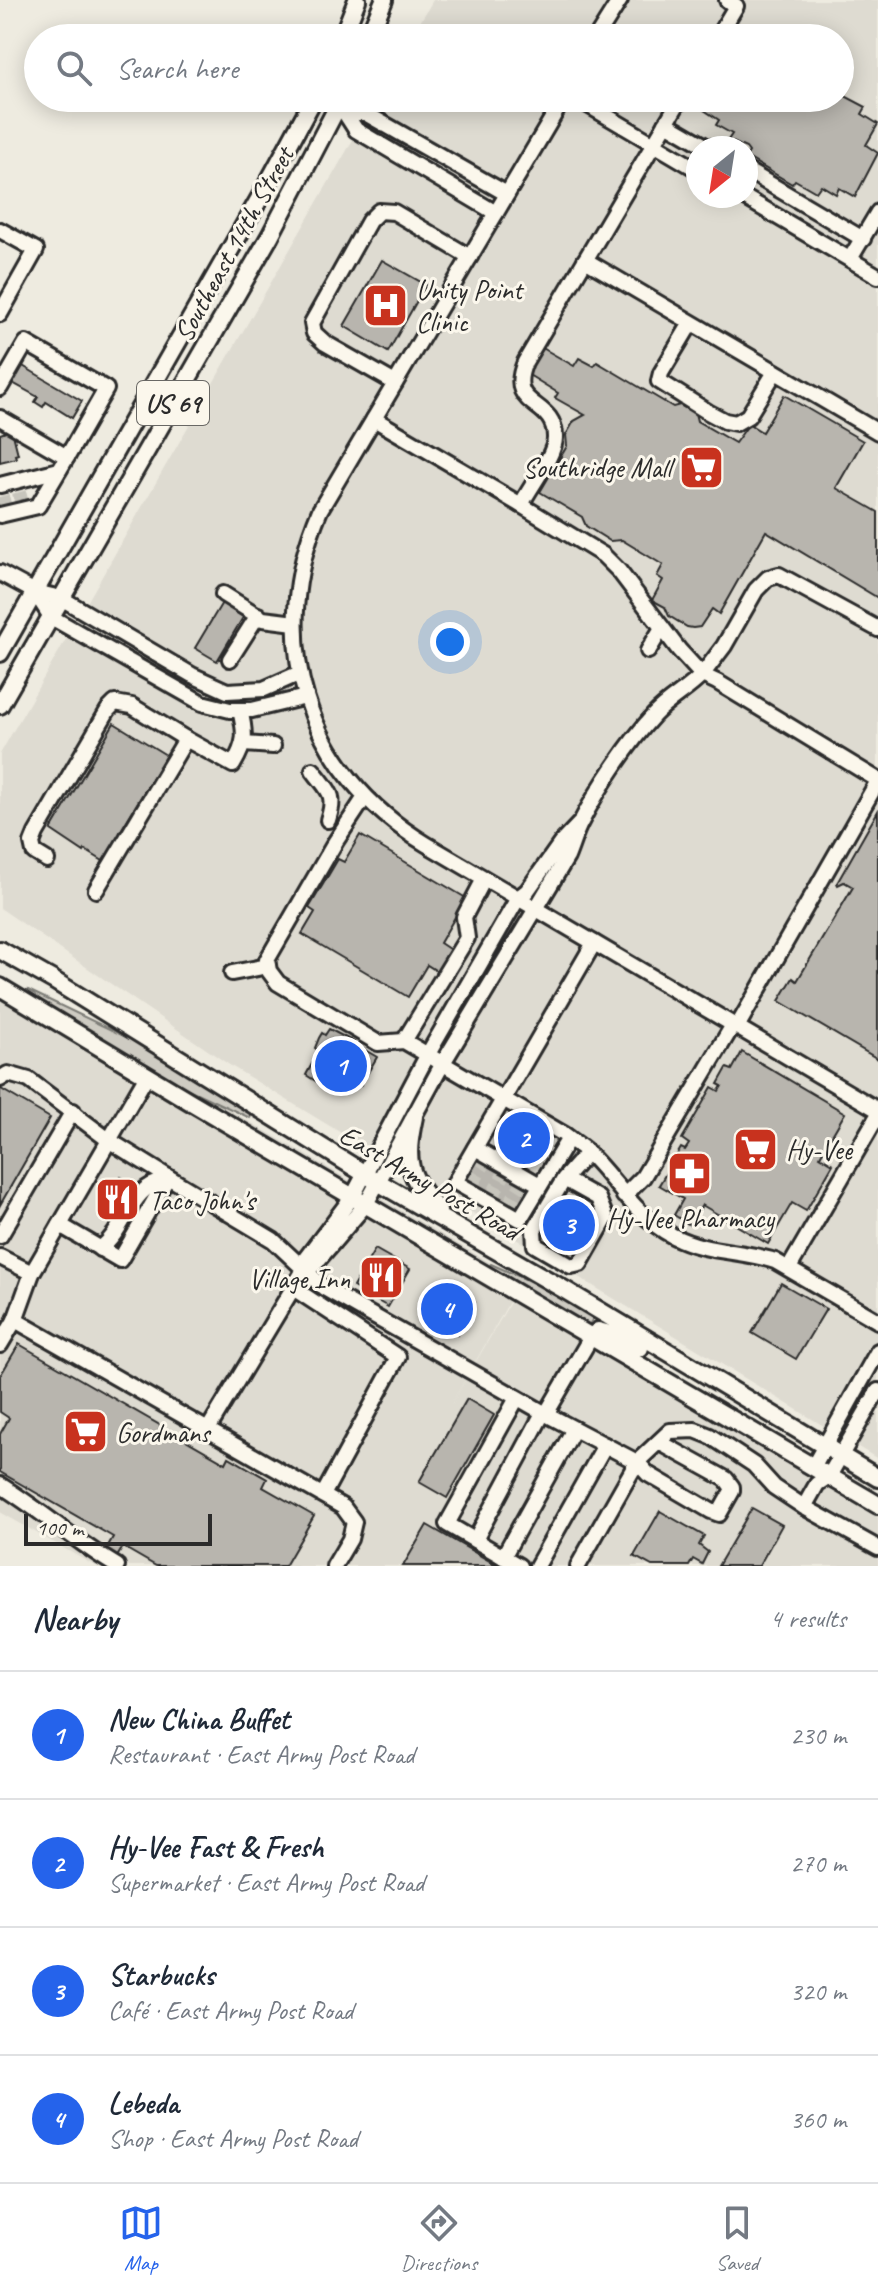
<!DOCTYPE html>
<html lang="en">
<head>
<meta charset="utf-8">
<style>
  :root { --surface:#fff; --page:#f6f6f7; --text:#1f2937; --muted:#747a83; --line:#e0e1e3; --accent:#2563eb }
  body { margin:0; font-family:Caveat,sans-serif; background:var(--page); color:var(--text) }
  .compass { position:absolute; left:686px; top:136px; width:72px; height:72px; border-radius:50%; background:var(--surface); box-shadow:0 4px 20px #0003; rotate:210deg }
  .scale { position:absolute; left:24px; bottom:20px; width:188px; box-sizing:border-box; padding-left:8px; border:4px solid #2b2b2b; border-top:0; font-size:22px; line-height:28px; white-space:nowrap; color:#2b2b2b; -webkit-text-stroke:6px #fbf7ec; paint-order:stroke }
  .you { position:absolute; left:450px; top:642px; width:28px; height:28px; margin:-20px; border:6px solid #fff; border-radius:50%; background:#1a73e8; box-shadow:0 0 0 12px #1a73e833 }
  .badge { display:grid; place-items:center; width:52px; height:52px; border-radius:50%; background:var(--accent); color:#fff; font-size:26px; font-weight:700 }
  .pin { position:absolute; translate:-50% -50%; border:4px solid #fff; box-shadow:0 2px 8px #0006 }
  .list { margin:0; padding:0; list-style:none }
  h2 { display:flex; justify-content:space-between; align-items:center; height:104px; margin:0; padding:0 32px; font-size:34px }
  h2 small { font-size:26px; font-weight:400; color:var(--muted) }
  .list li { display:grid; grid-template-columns:52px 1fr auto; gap:24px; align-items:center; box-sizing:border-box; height:128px; padding:0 32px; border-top:2px solid var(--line) }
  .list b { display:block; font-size:30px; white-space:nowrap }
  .list p { margin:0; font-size:26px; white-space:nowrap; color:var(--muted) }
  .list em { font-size:26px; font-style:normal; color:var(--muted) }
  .icon { flex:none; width:44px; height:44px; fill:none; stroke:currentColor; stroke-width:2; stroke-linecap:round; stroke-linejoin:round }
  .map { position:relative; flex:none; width:878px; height:1566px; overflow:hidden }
  .search { position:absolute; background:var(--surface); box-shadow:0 4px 20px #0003; left:24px; right:24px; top:24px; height:88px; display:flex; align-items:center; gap:20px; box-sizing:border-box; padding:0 28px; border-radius:44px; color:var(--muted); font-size:30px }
  .sheet { height:616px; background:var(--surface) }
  nav { display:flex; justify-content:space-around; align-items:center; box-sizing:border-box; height:112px; border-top:2px solid var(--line); background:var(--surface); font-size:22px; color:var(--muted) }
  nav a { display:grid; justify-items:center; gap:4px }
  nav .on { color:var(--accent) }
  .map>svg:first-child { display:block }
  .built { fill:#dedbd1; fill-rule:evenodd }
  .green { fill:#cecbc2; stroke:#7c7b76; stroke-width:2 }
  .building { fill:#b8b5ae; stroke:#2b2b2b; stroke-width:2 }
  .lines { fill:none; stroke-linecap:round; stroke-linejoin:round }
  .minor-tunnel { stroke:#c7c5bc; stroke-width:14; stroke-dasharray:14 7; stroke-linecap:butt }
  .minor-casing { stroke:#2b2b2b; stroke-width:20 }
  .major-casing { stroke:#2b2b2b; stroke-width:22 }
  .minor { stroke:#fbf7ec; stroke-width:14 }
  .major { stroke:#fbf7ec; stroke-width:16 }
  .labels { text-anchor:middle; stroke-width:6; stroke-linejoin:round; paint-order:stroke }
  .shield { fill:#fbf7ec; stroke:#696865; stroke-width:2 }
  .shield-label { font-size:26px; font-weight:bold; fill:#2b2b2b }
  .street-label { font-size:28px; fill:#2b2b2b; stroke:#fbf7ec }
  .poi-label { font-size:28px; fill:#2b2b2b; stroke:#fbf7ec; text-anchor:start }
</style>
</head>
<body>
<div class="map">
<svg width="878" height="1566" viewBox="0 0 878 1566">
  <rect width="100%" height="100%" fill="#eeebe0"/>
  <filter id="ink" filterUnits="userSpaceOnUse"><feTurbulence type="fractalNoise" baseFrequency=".0125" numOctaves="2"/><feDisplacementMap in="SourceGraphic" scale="16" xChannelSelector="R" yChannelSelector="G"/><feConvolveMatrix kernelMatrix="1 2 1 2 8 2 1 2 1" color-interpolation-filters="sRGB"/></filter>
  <g filter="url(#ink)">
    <!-- built -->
    <g class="built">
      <path d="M433,0h445v1459l-647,-393 -231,-158v-154l377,-656h463v-60h-429zM698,148h48v48h-48z"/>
      <polygon points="0,975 521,1281 452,1403 522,1282 782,1438 813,1467 878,1505 878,1566 95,1566 0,1512"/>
    </g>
    <!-- green -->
    <g class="green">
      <polygon points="28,990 147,1047 252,1114 250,1118 186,1088 26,994"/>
      <polygon points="491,1264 552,1291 594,1317 589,1325 489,1267"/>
    </g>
    <!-- building -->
    <g class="building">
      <polygon points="840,85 847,89 843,95 866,107 862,114 878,124 866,145 878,153 855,197 839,188 836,194 821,185 816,192 795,180 792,184 746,157 749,152 746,148 728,140 732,134 716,125 719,120 704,110 711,98 840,98"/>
      <polygon points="382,260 426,285 388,352 344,326"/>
      <polygon points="539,346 574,366 579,358 594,366 597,362 673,407 680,405 695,413 697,421 735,443 749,424 762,432 784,395 863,441 836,488 878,512 878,598 766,531 719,614 712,609 700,627 693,628 687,627 669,616 665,607 652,600 663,580 657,576 663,565 622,540 610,541 586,526 582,517 540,492 567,446 566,435 574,421 585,415 555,398 558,393 524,372"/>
      <polygon points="21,365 82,401 72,418 46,402 43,407 35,402 38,397 11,382"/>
      <polygon points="12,430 18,454 15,455 16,458 0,462 0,434"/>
      <polygon points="223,601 245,614 217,661 195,648"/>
      <polygon points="114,723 166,755 120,832 122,834 112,851 110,850 103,861 85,850 84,852 51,830"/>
      <polygon points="878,811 878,1059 779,1001 793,978 797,981 853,887 844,882 838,885 837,883"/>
      <polygon points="360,835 466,898 440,943 452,951 440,973 427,965 408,997 302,934 315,912 309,908 338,859 344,862"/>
      <polygon points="329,1029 354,1042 353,1043 377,1057 360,1086 344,1077 335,1093 306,1075 319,1051 315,1048 319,1038 322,1033 325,1035"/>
      <polygon points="742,1052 845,1113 820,1156 833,1164 806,1211 792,1203 768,1244 702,1205 690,1225 674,1215 683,1199 659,1185 681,1148 685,1150 689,1144 682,1139 712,1087 719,1091 722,1086 718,1084 727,1068 732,1070"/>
      <polygon points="1,1089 50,1118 0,1205 0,1090"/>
      <polygon points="511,1118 547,1139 537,1157 500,1136"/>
      <polygon points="476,1157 532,1190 518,1214 462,1181"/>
      <polygon points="121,1177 137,1186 115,1223 99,1214"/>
      <polygon points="568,1206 586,1216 571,1244 552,1234"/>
      <polygon points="375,1249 410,1269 388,1307 353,1287"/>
      <polygon points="437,1282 475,1303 457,1335 419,1314"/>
      <polygon points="781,1283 826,1309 796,1359 752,1333"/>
      <polygon points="19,1344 226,1463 229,1457 267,1479 263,1487 314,1516 285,1566 156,1566 123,1547 115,1560 104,1553 113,1537 0,1472 0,1434 9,1418 0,1412 0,1376"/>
      <polygon points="467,1399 494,1415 447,1498 419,1482"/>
      <polygon points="752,1508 782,1525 759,1566 718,1566"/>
      <polygon points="660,1511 704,1536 699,1545 708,1552 702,1564 693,1559 689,1566 652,1566 634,1556"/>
      <polygon points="427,1525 498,1566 403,1566"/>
    </g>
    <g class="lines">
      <!-- minor-tunnel -->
      <g class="minor-tunnel">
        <polyline points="19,492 22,504"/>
        <polyline points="2,496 5,508"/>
        <polyline points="471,1186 485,1162"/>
        <polyline points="491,1198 504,1174"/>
        <polyline points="507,1208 522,1184"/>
        <polyline points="547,1226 558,1208"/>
      </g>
      <defs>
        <g id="minor">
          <polyline points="596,38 620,0"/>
          <polyline points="717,38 736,6 727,0"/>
          <path d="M564,98l-244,412c-55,129 -16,261 106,334l452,266"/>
          <polyline points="576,98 698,170"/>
          <polyline points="337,108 345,113 356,130 496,213"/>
          <polyline points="345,113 365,113 507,194"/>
          <polyline points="666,123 709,148"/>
          <polyline points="746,170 863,239"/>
          <polyline points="742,196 878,276"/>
          <polyline points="0,230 36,250 0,314"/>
          <polyline points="850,259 878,212"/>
          <polyline points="585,260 878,432"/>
          <polyline points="691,323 661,373 659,381 708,412 725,421 736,423 748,416 775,372"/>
          <polyline points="395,383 325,343 314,333 312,323 369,221 379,211 394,212 470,257"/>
          <polyline points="0,388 26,343 106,389 67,457"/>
          <polyline points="0,418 67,457 38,506 0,515"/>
          <polyline points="374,419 521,505"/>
          <polyline points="0,485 59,470"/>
          <polyline points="0,573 35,592 61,598 192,675 227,691 264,689 300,673"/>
          <polyline points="35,592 51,617 202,703 230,710 252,710 306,697"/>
          <polyline points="223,594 263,619 295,623"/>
          <polyline points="878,629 779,575 768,578 756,590 724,646 702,675 717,682 878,780"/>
          <polyline points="648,651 662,628"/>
          <polyline points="230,659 258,615"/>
          <polyline points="244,744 273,746"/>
          <path d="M313,770c15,21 24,23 15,50"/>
          <path d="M365,797l-29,44 -69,119 2,11 9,12 100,60 26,-2 161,94c6,5 14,10 20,15 31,29 49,66 88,86 33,17 68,14 102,25l103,60"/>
          <path d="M581,822l-20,21 -34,48 -9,7 -90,156 -75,142 -47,62 -1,10 9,-3 52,-61 77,-141 124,-206c5,-12 8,-24 14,-35 16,-32 49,-81 73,-107 15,-16 34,-25 48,-40l-23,-25 -60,-79 -16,-16 -82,-50c8,-17 35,-51 34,-68 0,-39 -50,-27 -30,-75l156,-264"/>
          <polyline points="47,860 34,852 32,843 36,833 108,710 115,703 132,706 186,739"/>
          <path d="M96,890l90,-151 47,26c13,-22 13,-31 7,-55"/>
          <polyline points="232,973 268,966"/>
          <polyline points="737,1027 878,781"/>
          <polyline points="404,1041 467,938 464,917 484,879"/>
          <polyline points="0,1079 8,1074 29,1080 110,1141 168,1177"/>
          <polyline points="569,1138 520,1219 455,1182 594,943"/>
          <polyline points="475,1148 540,1185"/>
          <polyline points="564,1179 598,1198 606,1218 580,1264 571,1266 535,1245 534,1230 564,1179 587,1153"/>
          <polyline points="624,1196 643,1177 733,1025"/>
          <polyline points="60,1225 120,1260 168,1177 273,1240 324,1288 546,1414 591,1337"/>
          <polyline points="0,1236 73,1111"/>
          <path d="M100,1249c28,-21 29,-63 65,-68"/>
          <polyline points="0,1257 32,1273 147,1075"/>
          <polyline points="789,1268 878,1115"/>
          <polyline points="293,1288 398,1357 323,1495"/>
          <polyline points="15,1320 343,1507 354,1522 350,1539 334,1566"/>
          <polyline points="0,1345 15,1320 32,1273"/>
          <polyline points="517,1398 447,1524 519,1566"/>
          <polyline points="546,1414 637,1462 670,1431 695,1430 710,1436 754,1465 774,1487 804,1507 878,1548"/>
          <polyline points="207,1431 305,1268"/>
          <polyline points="813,1467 878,1351"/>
          <path d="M0,1485c41,25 76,57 117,81"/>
          <polyline points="804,1507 817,1484 829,1476 878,1391"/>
          <polyline points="475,1540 543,1413"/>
          <polyline points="503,1557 574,1429"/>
          <polyline points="537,1566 605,1445"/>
          <polyline points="578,1566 637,1462 648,1474 711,1511 719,1514 732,1491 732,1487 726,1479 659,1442"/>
        </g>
        <g id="major">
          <polyline points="342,38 357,0"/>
          <polyline points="368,38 384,0"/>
          <polyline points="0,653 262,194 314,98"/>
          <polyline points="0,705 270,236 342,98"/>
          <polyline points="0,950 53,980 378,1182 565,1290 878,1478"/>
          <polyline points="0,987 191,1102 878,1505"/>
          <path d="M414,1117c-10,46 -6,58 24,94"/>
          <polyline points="591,1337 598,1331 621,1337 640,1348"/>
        </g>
      </defs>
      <!-- minor casing -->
      <use href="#minor" class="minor-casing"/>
      <!-- major casing -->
      <use href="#major" class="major-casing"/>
      <!-- minor -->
      <use href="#minor" class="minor"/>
      <!-- major -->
      <use href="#major" class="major"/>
    </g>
  </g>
  <!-- icons -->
  <defs>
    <symbol id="hospital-square" viewBox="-11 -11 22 22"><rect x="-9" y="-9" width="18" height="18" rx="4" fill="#c8321e" stroke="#fbf7ec"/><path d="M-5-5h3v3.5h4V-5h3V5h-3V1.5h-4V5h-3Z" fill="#fff"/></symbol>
    <symbol id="supermarket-square" viewBox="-11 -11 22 22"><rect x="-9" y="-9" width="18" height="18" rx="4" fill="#c8321e" stroke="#fbf7ec"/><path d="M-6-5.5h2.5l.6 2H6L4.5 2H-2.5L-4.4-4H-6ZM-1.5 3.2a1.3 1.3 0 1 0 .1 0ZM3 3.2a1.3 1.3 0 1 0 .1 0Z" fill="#fff"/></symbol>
    <symbol id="pharmacy-square" viewBox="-11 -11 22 22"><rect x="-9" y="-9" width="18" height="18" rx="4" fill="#c8321e" stroke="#fbf7ec"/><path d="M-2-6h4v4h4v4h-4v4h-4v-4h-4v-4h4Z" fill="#fff"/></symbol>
    <symbol id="restaurant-square" viewBox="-11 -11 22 22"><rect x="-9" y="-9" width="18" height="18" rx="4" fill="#c8321e" stroke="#fbf7ec"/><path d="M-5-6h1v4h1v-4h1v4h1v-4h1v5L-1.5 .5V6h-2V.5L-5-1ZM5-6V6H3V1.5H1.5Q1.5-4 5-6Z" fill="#fff"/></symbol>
  </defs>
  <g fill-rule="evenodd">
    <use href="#hospital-square" x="360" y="280" width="51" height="51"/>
    <use href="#supermarket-square" x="676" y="442" width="51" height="51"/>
    <use href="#supermarket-square" x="730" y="1124" width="51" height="51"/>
    <use href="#pharmacy-square" x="664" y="1148" width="51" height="51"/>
    <use href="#restaurant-square" x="92" y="1174" width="51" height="51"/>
    <use href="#restaurant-square" x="356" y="1252" width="51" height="51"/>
    <use href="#supermarket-square" x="60" y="1406" width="51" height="51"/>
  </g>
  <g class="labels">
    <!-- shield labels -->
    <rect class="shield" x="137" y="381" width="72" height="44" rx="6"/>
    <g class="shield-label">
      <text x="173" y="412">US 69</text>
    </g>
    <!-- street labels -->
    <g class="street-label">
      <text transform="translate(233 244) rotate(-61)" y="10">Southeast 14th Street</text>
      <text transform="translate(430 1182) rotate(30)" y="10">East Army Post Road</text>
    </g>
    <!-- poi labels -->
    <g class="poi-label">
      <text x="416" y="299">Unity Point<tspan x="416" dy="32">Clinic</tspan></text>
      <text x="671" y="477" text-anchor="end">Southridge Mall</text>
      <text x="786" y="1159">Hy-Vee</text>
      <text x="149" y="1210">Taco John's</text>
      <text x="690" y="1228" text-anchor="middle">Hy-Vee Pharmacy</text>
      <text x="350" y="1288" text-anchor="end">Village Inn</text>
      <text x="116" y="1442">Gordmans</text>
    </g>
  </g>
</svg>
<svg class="compass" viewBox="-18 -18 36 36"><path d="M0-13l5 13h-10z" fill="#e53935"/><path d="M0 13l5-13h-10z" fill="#747a83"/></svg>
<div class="scale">100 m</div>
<div class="you"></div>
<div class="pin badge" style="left:341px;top:1066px">1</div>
<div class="pin badge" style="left:524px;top:1138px">2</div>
<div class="pin badge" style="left:569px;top:1225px">3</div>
<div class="pin badge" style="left:447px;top:1309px">4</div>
<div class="search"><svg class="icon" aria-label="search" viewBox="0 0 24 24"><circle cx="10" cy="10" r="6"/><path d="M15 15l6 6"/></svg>Search here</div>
</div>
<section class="sheet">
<h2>Nearby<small>4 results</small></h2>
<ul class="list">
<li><span class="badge">1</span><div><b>New China Buffet</b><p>Restaurant · East Army Post Road</p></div><em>230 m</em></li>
<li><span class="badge">2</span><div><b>Hy-Vee Fast &amp; Fresh</b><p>Supermarket · East Army Post Road</p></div><em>270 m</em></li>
<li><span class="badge">3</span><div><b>Starbucks</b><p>Café · East Army Post Road</p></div><em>320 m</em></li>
<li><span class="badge">4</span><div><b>Lebeda</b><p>Shop · East Army Post Road</p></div><em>360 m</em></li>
</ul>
</section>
<nav>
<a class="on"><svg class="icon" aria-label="map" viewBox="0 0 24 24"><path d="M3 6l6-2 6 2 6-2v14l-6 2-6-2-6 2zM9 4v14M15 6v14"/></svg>Map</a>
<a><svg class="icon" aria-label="directions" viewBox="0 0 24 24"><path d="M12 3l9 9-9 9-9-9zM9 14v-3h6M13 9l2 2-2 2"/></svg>Directions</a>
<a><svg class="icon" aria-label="saved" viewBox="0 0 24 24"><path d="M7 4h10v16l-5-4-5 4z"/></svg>Saved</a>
</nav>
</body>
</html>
